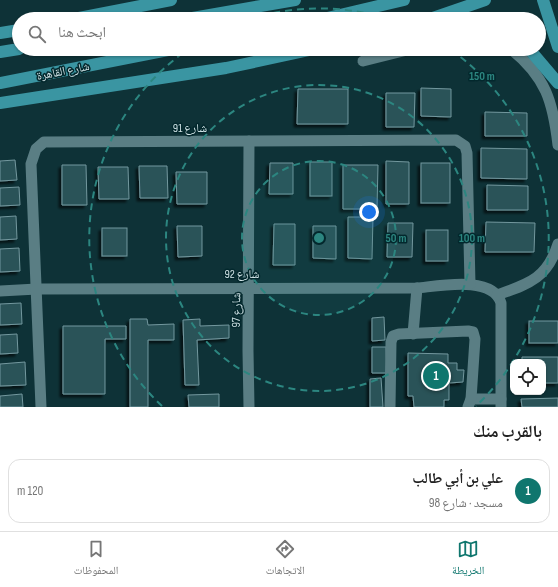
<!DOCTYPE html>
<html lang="ar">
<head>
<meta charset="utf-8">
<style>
  :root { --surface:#fff; --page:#f2f2f2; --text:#222; --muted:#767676; --line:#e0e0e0; --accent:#0f766e }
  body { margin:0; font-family:"Sofia Sans Condensed","Noto Naskh Arabic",sans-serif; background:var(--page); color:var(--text); direction:rtl }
  .controls { position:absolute; right:12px; bottom:12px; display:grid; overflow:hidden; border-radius:8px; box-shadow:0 1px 3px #0004 }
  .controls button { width:36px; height:36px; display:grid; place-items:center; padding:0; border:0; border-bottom:1px solid var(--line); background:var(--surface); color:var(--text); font:20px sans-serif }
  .you { position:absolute; left:369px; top:212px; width:14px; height:14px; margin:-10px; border:3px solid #fff; border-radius:50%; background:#1a73e8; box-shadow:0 0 0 6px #1a73e833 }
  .badge { display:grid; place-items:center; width:26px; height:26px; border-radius:50%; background:var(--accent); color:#fff; font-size:13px; font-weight:700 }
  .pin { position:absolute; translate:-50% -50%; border:2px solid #fff; box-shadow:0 1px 4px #0006 }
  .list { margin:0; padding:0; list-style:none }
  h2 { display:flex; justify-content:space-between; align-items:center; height:52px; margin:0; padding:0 16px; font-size:17px }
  h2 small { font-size:13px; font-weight:400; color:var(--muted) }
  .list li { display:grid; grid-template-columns:26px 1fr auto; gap:12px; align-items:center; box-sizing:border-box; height:64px; margin:0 8px 8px; padding:0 8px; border:1px solid var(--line); border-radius:12px }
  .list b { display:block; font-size:15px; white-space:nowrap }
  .list p { margin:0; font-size:13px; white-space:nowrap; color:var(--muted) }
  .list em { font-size:13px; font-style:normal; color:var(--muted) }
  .icon { flex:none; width:22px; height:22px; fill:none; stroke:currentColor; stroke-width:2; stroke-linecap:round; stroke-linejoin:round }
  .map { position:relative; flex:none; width:558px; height:407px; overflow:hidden; direction:ltr }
  .search { position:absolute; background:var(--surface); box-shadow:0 1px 3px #0004; left:12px; right:12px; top:12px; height:44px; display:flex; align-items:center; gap:10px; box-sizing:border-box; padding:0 14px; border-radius:22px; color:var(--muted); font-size:15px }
  .sheet { height:124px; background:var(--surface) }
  nav { display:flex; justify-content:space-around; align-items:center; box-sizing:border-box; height:56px; border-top:1px solid var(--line); background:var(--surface); font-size:11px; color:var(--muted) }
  nav a { display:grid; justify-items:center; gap:2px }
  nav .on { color:var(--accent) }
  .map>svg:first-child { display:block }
  .building { fill:#2b5259; stroke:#73989e; filter:url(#shadow) }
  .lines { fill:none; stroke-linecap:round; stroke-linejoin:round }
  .minor { stroke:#5a7e84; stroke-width:11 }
  .major { stroke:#3a95a2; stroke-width:12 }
  .ring { fill:none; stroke:#2c8680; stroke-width:2; stroke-dasharray:7 5 }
  .labels { text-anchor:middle; stroke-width:3; stroke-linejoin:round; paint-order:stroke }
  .street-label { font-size:12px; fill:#d0e3e6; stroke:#03282d }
  .centre { fill:#2c8680; stroke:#03282d; stroke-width:2 }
  .ring-label { font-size:12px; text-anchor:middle; font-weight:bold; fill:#2c8680; stroke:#03282d; stroke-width:3; stroke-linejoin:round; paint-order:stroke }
</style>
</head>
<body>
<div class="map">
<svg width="558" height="407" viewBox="0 0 558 407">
  <defs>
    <filter id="shadow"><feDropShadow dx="-3" dy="3" stdDeviation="1" flood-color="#0009"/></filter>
  </defs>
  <rect width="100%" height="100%" fill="#0e3237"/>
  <!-- building -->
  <g class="building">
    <polygon points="421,88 451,89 451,117 421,116"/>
    <polygon points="298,89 348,89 348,124 297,124"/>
    <polygon points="386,93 415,93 414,127 386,127"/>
    <polygon points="485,112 527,113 527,136 485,136"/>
    <polygon points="481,148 527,149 527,179 481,178"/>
    <polygon points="15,160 17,180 0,181 0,161"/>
    <polygon points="386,161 409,162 409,204 386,204"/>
    <rect x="310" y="162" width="22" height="34"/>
    <polygon points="270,163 293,163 293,194 269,194"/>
    <rect x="421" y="163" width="29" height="40"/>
    <polygon points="62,165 86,165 87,205 62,205"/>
    <polygon points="343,165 378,165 377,209 343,209"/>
    <polygon points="139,166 167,166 168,198 140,198"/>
    <polygon points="98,167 128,167 129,199 99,199"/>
    <polygon points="176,172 207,172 207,204 177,204"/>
    <polygon points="487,185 528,186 528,210 487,210"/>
    <polygon points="19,187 20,205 0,206 0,188"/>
    <polygon points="16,216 17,239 0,240 0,217"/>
    <polygon points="348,217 373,217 372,259 348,258"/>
    <polygon points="486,222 535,223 534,252 485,252"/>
    <polygon points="388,223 413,223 412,257 387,257"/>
    <polygon points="274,224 295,224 295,265 273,265"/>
    <polygon points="177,226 202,226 202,256 178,257"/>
    <polygon points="313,226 336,226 336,259 313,258"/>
    <rect x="102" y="228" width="25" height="28"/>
    <rect x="426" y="230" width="22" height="31"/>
    <polygon points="19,248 20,271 0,272 0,249"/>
    <polygon points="21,303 22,324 0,325 0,304"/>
    <polygon points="384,317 385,340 372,341 372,318"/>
    <polygon points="130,319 147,319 148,325 174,324 174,340 148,340 148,407 130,407"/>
    <polygon points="200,319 200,326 229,325 229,338 197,340 199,385 185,385 183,320"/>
    <rect x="529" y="321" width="29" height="22"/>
    <polygon points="63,326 126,326 126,339 105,339 105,394 63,394"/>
    <polygon points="17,334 18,353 0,354 0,335"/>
    <polygon points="372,347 386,347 387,373 372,373"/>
    <polygon points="408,353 448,354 448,363 457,363 457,370 464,370 463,382 449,383 449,400 444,400 444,407 414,407 413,396 408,396"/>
    <polygon points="522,357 558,357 558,383 543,383 543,362 522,362"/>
    <polygon points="25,362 26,385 0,386 0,364"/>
    <polygon points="381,378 383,407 370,407 370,379"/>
    <polygon points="22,394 23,407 0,407 0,396"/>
    <polygon points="219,394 219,407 189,407 188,395"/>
    <polygon points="558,398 558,407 522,407 521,399"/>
  </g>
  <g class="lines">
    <!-- minor -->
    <g class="minor">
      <path d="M511,49c35,28 42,53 47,96"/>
      <polyline points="363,61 411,49"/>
      <polyline points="249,141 248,351 249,407"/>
      <path d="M0,291l37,-2 380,-1c22,-2 76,-13 84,15v104"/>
      <path d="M497,295c31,-11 50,-16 61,-51"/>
      <polyline points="413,334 417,288"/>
      <polyline points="471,399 501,399"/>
      <polyline points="41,407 31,164 36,149 44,142 456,140 465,146 467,153 470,284"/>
      <polyline points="390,407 391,342 393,336 399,334 468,331 473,332 475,339 471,399 468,407"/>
    </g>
    <!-- major -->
    <g class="major">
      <polyline points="543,0 558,47"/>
      <polyline points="74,19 171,0"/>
      <polyline points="187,19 295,0"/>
      <polyline points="323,19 404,0"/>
      <polyline points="430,19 485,0"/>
      <polyline points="0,33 19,30"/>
      <polyline points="529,49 558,83"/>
      <polyline points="0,52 19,49"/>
      <polyline points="0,83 173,49"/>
      <polyline points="0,103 226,68 314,49"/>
    </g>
  </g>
  <!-- distance rings -->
  <circle cx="319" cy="238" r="77" fill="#2c8680" fill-opacity=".12"/>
  <g class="ring">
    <circle cx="319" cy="238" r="77"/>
    <circle cx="319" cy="238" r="153"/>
    <path d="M162 406A230 230 0 0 1 187 50M250 19A230 230 0 0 1 388 19M451 50A230 230 0 0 1 476 406"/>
  </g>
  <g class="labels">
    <!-- street labels -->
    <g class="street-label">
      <text transform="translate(63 71) rotate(-11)" y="4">شارع القاهرة</text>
      <text x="190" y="132">شارع 91</text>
      <text x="242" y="278">شارع 92</text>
      <text transform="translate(236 310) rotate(-89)" y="4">شارع 97</text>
    </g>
  </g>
  <circle cx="319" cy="238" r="6" class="centre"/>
  <g class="ring-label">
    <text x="482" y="80">150 m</text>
    <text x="396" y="242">50 m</text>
    <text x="472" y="242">100 m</text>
  </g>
</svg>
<div class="controls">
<button><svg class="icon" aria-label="locate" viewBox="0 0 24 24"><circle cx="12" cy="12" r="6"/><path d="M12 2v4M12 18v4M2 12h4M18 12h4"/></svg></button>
</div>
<div class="you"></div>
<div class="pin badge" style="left:436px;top:376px">1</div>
<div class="search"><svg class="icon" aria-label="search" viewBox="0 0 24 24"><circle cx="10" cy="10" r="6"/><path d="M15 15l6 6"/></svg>ابحث هنا</div>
</div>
<section class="sheet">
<h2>بالقرب منك<small></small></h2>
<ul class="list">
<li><span class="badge">1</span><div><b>علي بن أبي طالب</b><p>مسجد · شارع 98</p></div><em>120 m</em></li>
</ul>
</section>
<nav>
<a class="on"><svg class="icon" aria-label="map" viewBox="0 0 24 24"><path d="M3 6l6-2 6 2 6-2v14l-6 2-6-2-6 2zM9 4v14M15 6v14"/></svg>الخريطة</a>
<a><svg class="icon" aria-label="directions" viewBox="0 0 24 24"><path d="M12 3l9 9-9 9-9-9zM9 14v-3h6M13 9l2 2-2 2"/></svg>الاتجاهات</a>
<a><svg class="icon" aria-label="saved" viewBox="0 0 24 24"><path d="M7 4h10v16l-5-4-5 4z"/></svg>المحفوظات</a>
</nav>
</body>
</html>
